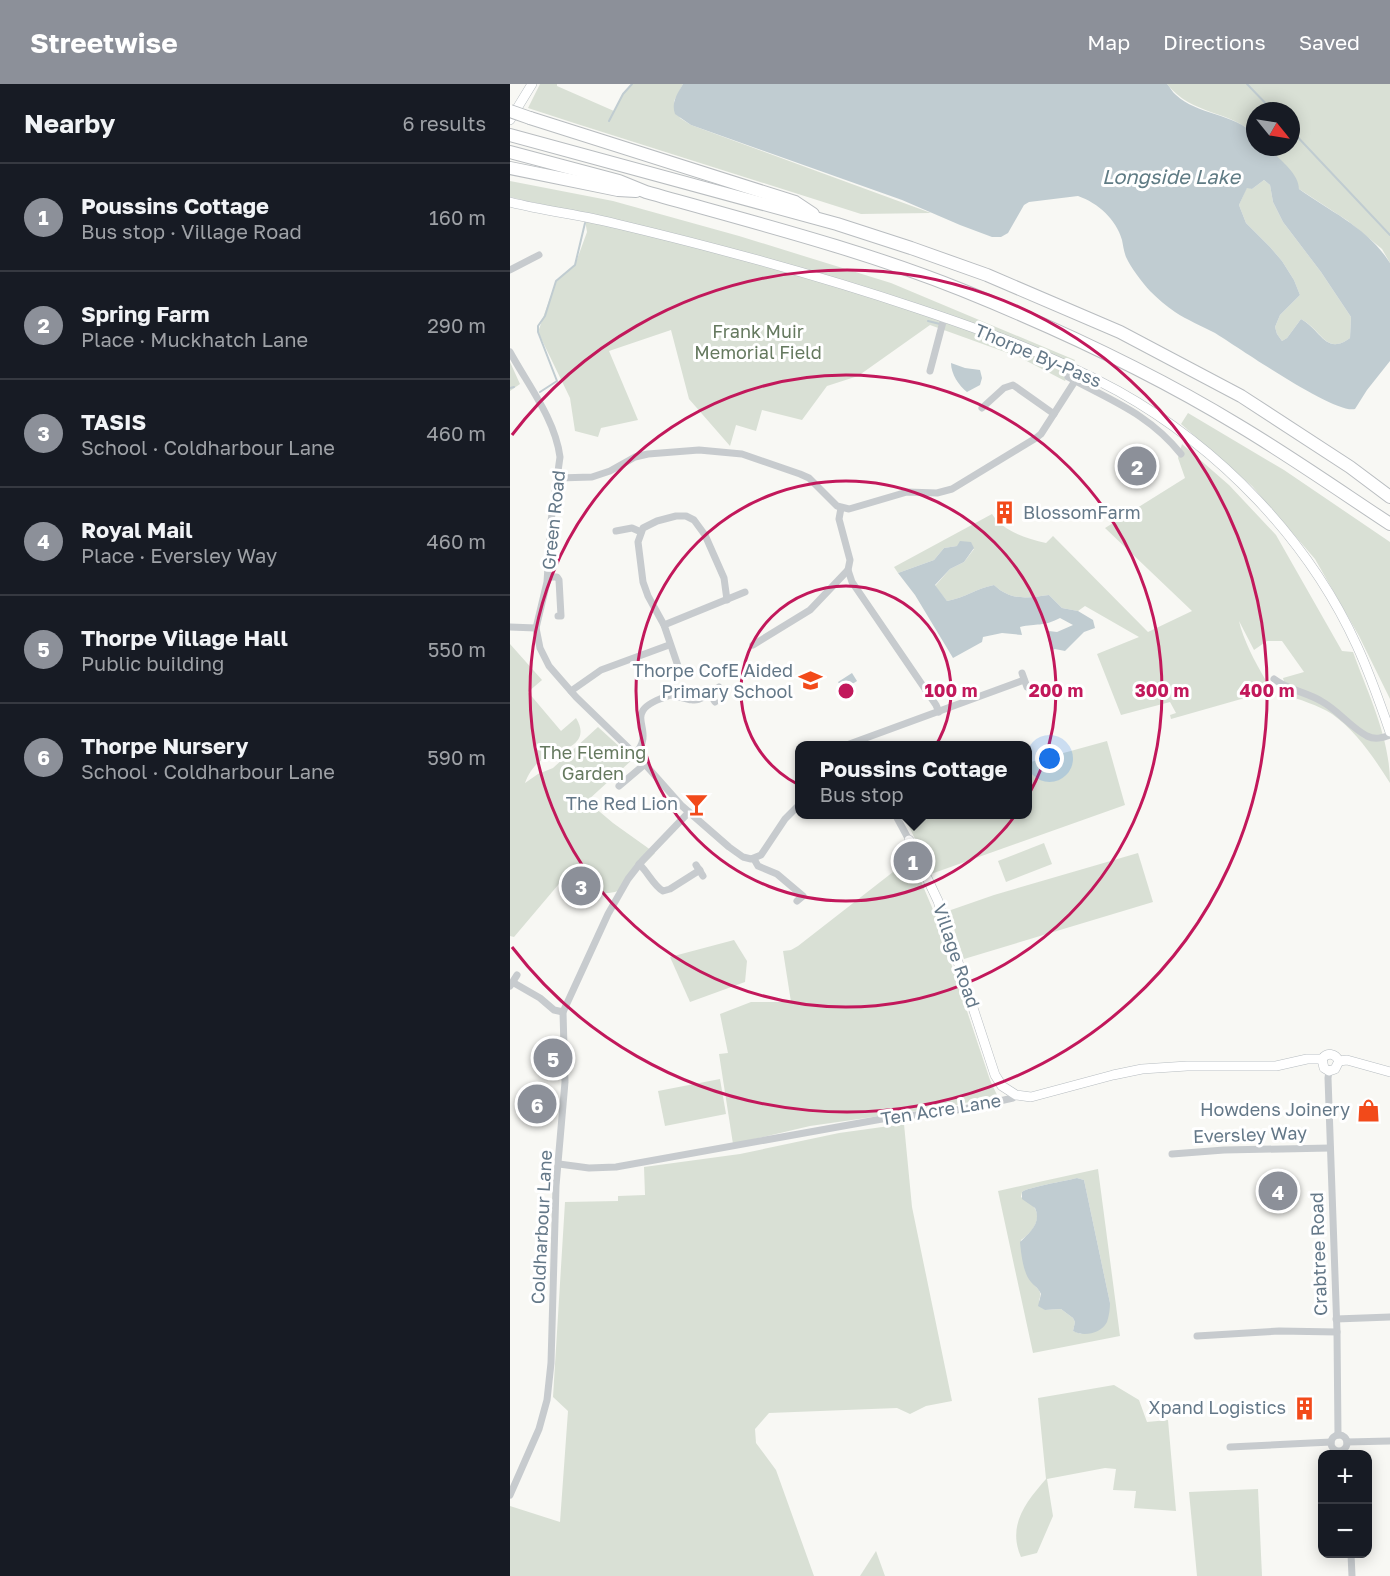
<!DOCTYPE html>
<html lang="en">
<head>
<meta charset="utf-8">
<style>
  :root { --surface:#171b24; --page:#20242c; --text:#f1f3f6; --muted:#9ea1a6; --line:#363941; --accent:#8c9099 }
  body { margin:0; font-family:"Golos Text",sans-serif; background:var(--page); color:var(--text) }
  .controls { position:absolute; right:18px; bottom:18px; display:grid; overflow:hidden; border-radius:12px; box-shadow:0 3px 15px #0003 }
  .controls button { width:54px; height:54px; display:grid; place-items:center; padding:0; border:0; border-bottom:2px solid var(--line); background:var(--surface); color:var(--text); font:30px sans-serif }
  .compass { position:absolute; left:736px; top:18px; width:54px; height:54px; border-radius:50%; background:var(--surface); box-shadow:0 3px 15px #0003; rotate:120deg }
  .you { position:absolute; left:540px; top:675px; width:21px; height:21px; margin:-15px; border:4px solid #fff; border-radius:50%; background:#1a73e8; box-shadow:0 0 0 9px #1a73e833 }
  .badge { display:grid; place-items:center; width:39px; height:39px; border-radius:50%; background:var(--accent); color:#fff; font-size:20px; font-weight:700 }
  .pin { position:absolute; translate:-50% -50%; border:3px solid #fff; box-shadow:0 2px 6px #0006 }
  .popup { position:absolute; left:285px; top:657px; width:237px; height:78px; box-sizing:border-box; display:grid; place-content:center; border-radius:12px; background:var(--surface); filter:drop-shadow(0 2px 4px #0005); font-size:20px; white-space:nowrap; color:var(--muted) }
  .popup b { font-size:22px; color:var(--text) }
  .popup::after { content:''; position:absolute; left:50%; top:100%; margin-left:-12px; border:12px solid transparent; border-top-color:var(--surface) }
  .list { margin:0; padding:0; list-style:none }
  h2 { display:flex; justify-content:space-between; align-items:center; height:78px; margin:0; padding:0 24px; font-size:26px }
  h2 small { font-size:20px; font-weight:400; color:var(--muted) }
  .list li { display:grid; grid-template-columns:39px 1fr auto; gap:18px; align-items:center; box-sizing:border-box; height:108px; padding:0 24px; border-top:2px solid var(--line) }
  .list b { display:block; font-size:22px; white-space:nowrap }
  .list p { margin:0; font-size:20px; white-space:nowrap; color:var(--muted) }
  .list em { font-size:20px; font-style:normal; color:var(--muted) }
  .map { position:relative; flex:none; width:880px; height:1492px; overflow:hidden }
  header { display:flex; align-items:center; gap:36px; box-sizing:border-box; height:84px; padding:0 30px; background:var(--accent); color:#fff }
  header strong { font-size:28px }
  nav { display:flex; gap:33px; margin-inline-start:auto; font-size:21px }
  main { display:flex }
  aside { flex:1; background:var(--surface) }
  .map>svg:first-child { display:block }
  .green { fill:#d9e0d5; fill-rule:evenodd }
  .water { fill:#c0ccd1; fill-rule:evenodd }
  .lines { fill:none; stroke-linecap:round; stroke-linejoin:round }
  .stream { stroke:#c0ccd1; stroke-width:2 }
  .secondary-casing { stroke:#b7bdc1; stroke-width:10 }
  .highway-casing { stroke:#b9bdc0; stroke-width:14 }
  .street { stroke:#c7cbce; stroke-width:7 }
  .secondary { stroke:#fff; stroke-width:9 }
  .highway { stroke:#fff; stroke-width:12 }
  .highway-bridge-casing { stroke:#b9bdc0; stroke-width:14; stroke-linecap:butt }
  .highway-bridge { stroke:#fff; stroke-width:12 }
  .ring { fill:none; stroke:#c2185b; stroke-width:3 }
  .labels { text-anchor:middle; stroke-width:6; stroke-linejoin:round; paint-order:stroke }
  .park-label { font-size:18px; fill:#65795f; stroke:#fff }
  .street-label { font-size:18px; fill:#647888; stroke:#fff }
  .poi-label { font-size:18px; fill:#647888; stroke:#fff; text-anchor:end }
  .water-label { font-size:20px; font-style:italic; fill:#5f7b84; stroke:#fff }
  .centre { fill:#c2185b; stroke:#fff; stroke-width:3 }
  .ring-label { font-size:18px; text-anchor:middle; font-weight:bold; fill:#c2185b; stroke:#fff; stroke-width:6; stroke-linejoin:round; paint-order:stroke }
</style>
</head>
<body>
<header>
<strong>Streetwise</strong>
<nav><a>Map</a><a>Directions</a><a>Saved</a></nav>
</header>
<main>
<aside>
<h2>Nearby<small>6 results</small></h2>
<ul class="list">
<li><span class="badge">1</span><div><b>Poussins Cottage</b><p>Bus stop · Village Road</p></div><em>160 m</em></li>
<li><span class="badge">2</span><div><b>Spring Farm</b><p>Place · Muckhatch Lane</p></div><em>290 m</em></li>
<li><span class="badge">3</span><div><b>TASIS</b><p>School · Coldharbour Lane</p></div><em>460 m</em></li>
<li><span class="badge">4</span><div><b>Royal Mail</b><p>Place · Eversley Way</p></div><em>460 m</em></li>
<li><span class="badge">5</span><div><b>Thorpe Village Hall</b><p>Public building</p></div><em>550 m</em></li>
<li><span class="badge">6</span><div><b>Thorpe Nursery</b><p>School · Coldharbour Lane</p></div><em>590 m</em></li>
</ul>
</aside>
<div class="map">
<svg width="880" height="1492" viewBox="0 0 880 1492">
  <rect width="100%" height="100%" fill="#f8f8f4"/>
  <!-- green -->
  <g class="green">
    <polygon points="30,0 47,0 47,2 104,27 113,10 122,0 173,0 164,17 170,34 181,41 421,129 351,130 64,39 18,24"/>
    <path d="M657,0h223v179l-8,-14 -34,-28 -49,-32 -7,-16 -25,-26h24v-36h-36v24c-24,-25 -63,-19 -88,-51z"/>
    <path d="M754,96l6,5 3,17 10,20 38,50 30,45 -1,21c-24,18 -28,-8 -49,-19l-14,19 -5,3 -5,-7 -2,-7 5,-12 20,-20 -6,-15 -12,-19 -12,-14 -24,-24 -7,-18 8,-18 5,2z"/>
    <polygon points="0,97 103,117 229,152 381,199 565,276 555,297 509,273 420,241 348,292 317,302 292,336 252,326 246,347 226,341 220,362 179,315 161,246 99,267 128,336 91,344 88,353 65,347 60,314 28,248 46,197 65,181 77,148 74,130 0,113"/>
    <polygon points="0,278 10,300 0,307"/>
    <polygon points="678,329 774,386 880,458 880,615 849,552 805,475 742,402 671,340"/>
    <path d="M672,360l47,41 47,50 66,116 11,1c15,42 37,85 37,131 -16,-25 -33,-51 -58,-69 -14,-9 -32,-14 -48,-20l2,-6 -3,-10 21,-6 -22,-31h-15l-13,9 -15,-29c4,18 16,41 26,58 2,5 6,6 8,11l-102,29 -1,-4 6,-2 -6,-11 -49,13 -24,-61 42,-17 -54,-31 -7,5 -16,-3 -13,-13c-22,3 -38,6 -55,-10 -16,3 -30,13 -47,16l-12,-15 15,-17 14,-7 10,-13 -17,-3 -13,2 -10,12 -36,13 -4,-6 98,-53c12,18 34,24 54,29l7,-7 95,96 44,-21 -87,-83 80,-50 -7,-20z"/>
    <path d="M0,560l32,36 -14,12 33,39 15,-13c16,26 -14,32 -29,39 -11,5 -18,15 -22,26l13,-9 15,-6 45,-41 35,32 -46,42 26,22 42,30 -37,38c-22,7 -26,-5 -40,-17l-15,17 6,-11v-8l-55,65 -4,-1z"/>
    <polygon points="597,657 615,721 421,790 398,740 416,731 517,730 517,679"/>
    <polygon points="534,759 542,780 496,798 488,777"/>
    <polygon points="628,769 643,818 454,875 438,827 484,811"/>
    <polygon points="401,774 424,828 480,996 487,1011 447,1021 300,1042 223,1060 209,970 218,969 210,930 241,918 281,918 273,867 281,866 288,862"/>
    <polygon points="224,856 237,877 235,898 180,918 160,873"/>
    <polygon points="210,995 216,1030 155,1042 148,1007"/>
    <polygon points="394,1040 402,1123 442,1317 416,1322 400,1330 387,1324 259,1329 245,1345 246,1359 266,1386 304,1492 0,1492 0,1422 50,1438 58,1327 43,1313 55,1118 108,1117 108,1112 135,1111 134,1083 230,1070 329,1049"/>
    <path d="M588,1085l22,167 -87,17 -35,-162zM567,1094l7,2 26,123 -29,31 -8,-3 2,-9 -2,-4 -12,-9 -16,1 -6,-10c5,-11 -5,-12 -9,-21 -5,-12 -6,-27 -9,-39 10,-6 23,-22 12,-34 -3,-3 -8,-6 -12,-9l1,-5c6,-5 44,-11 55,-14z"/>
    <path d="M604,1301l25,15 8,22 21,-2 8,91 -42,-3 2,-17 -23,-1 3,-21 -11,-1 -58,11 6,37 -16,37 -16,4c-14,-32 5,-55 25,-78l-8,-81z"/>
    <polygon points="748,1405 752,1492 687,1492 679,1408"/>
    <polygon points="366,1467 375,1492 350,1492"/>
  </g>
  <!-- water -->
  <g class="water">
    <path d="M173,0h484c3,3 5,8 9,11 21,20 58,18 79,40v12h12c11,11 32,26 32,42 32,23 69,39 91,74v98l-23,29 -12,19c-20,6 -117,-62 -140,-76 -13,-7 -28,-13 -40,-21 -9,-6 -17,-13 -25,-21 -8,-9 -19,-23 -24,-34 -2,-5 -3,-12 -4,-17 -6,-21 -24,-37 -44,-44l-49,6 -5,3 -16,28 -7,4h-9l-32,-12 -58,-25 -211,-75 -16,-11c-4,-11 2,-20 8,-30zM754,96l6,5 3,17 10,20 38,50 30,45 -1,21c-24,18 -29,-8 -49,-19l-14,19 -5,3 -5,-7 -2,-7 5,-12 20,-20 -6,-15 -12,-19 -12,-14 -24,-24 -7,-18 8,-17 5,1z"/>
    <path d="M441,279l14,5 15,2 2,8 -2,7 -13,7c-8,-6 -16,-18 -16,-29z"/>
    <path d="M450,457l11,1 3,6 -10,14 -14,7 -15,16 12,16c17,-3 31,-13 47,-16 17,16 33,13 55,10l13,13 16,3 15,9 2,8 -11,4 -19,19 -10,-2 -3,1 -4,-10 1,-9 8,1 16,-7 -13,-7c-17,9 -23,5 -40,9l2,8 -20,-2 -19,4 -1,5 -29,16 -38,-63 -17,-22 36,-13 10,-12 13,-2z"/>
    <polygon points="342,589 347,597 333,606 328,598"/>
    <path d="M567,1094l7,2 26,123c0,6 -1,13 -3,19 -6,12 -24,15 -34,9l2,-9 -2,-4 -12,-9 -16,1 -7,-4 3,-12c-3,-7 -6,-7 -10,-12 -8,-9 -10,-29 -11,-40 9,-9 22,-19 15,-34l-13,-9v-7c6,-5 44,-11 55,-14z"/>
  </g>
  <g class="lines">
    <!-- stream -->
    <g class="stream">
      <polyline points="737,0 763,27"/>
      <polyline points="99,37 113,10 122,0"/>
      <polyline points="781,46 880,151"/>
      <polyline points="418,237 430,240"/>
      <polyline points="0,304 4,303"/>
      <polyline points="30,308 47,297 28,248 28,242 35,232 46,197 65,181 75,139"/>
    </g>
    <defs>
      <g id="secondary">
        <polyline points="0,36 22,0"/>
        <path d="M0,118c35,9 72,13 107,22 101,24 201,51 299,84 69,23 138,48 202,83 102,57 190,148 239,255 13,28 23,57 33,86"/>
        <polyline points="399,756 428,817 485,991 492,1002 506,1011 521,1013 603,991 632,985 677,982 766,982 797,975 812,975"/>
        <polyline points="812,975 814,984 819,987 825,985 829,977"/>
        <path d="M812,975c5,-7 13,-6 17,2"/>
        <polyline points="829,977 837,976 880,988"/>
      </g>
      <g id="highway">
        <polyline points="20,34 285,118 303,130"/>
        <polyline points="0,51 327,140 401,164 477,191 610,248 731,312 840,383 880,413"/>
        <path d="M0,68l109,29 27,11c106,30 214,57 316,98 94,38 189,82 276,135 52,31 102,66 152,99"/>
        <polyline points="0,84 108,106 126,107"/>
      </g>
    </defs>
    <!-- secondary casing -->
    <use href="#secondary" class="secondary-casing"/>
    <!-- highway casing -->
    <use href="#highway" class="highway-casing"/>
    <!-- street -->
    <g class="street">
      <polyline points="0,186 29,171"/>
      <path d="M0,268c18,33 45,67 50,105l-9,64 -4,61 -11,46 4,20 9,18 27,31 66,64 40,45 47,41 14,10 8,2 10,-4 24,-36 14,-14"/>
      <polyline points="420,287 434,234"/>
      <path d="M558,293c44,24 81,37 113,77"/>
      <polyline points="472,324 494,304 503,301 544,330"/>
      <polyline points="48,394 82,393 100,387 125,373 138,370 189,366 232,370 290,390 299,394 327,422 339,425 397,408 427,409 442,405 526,354 531,350 565,297"/>
      <polyline points="106,447 122,444 131,448"/>
      <polyline points="338,486 342,498 426,621 429,628"/>
      <polyline points="38,493 47,493 49,496 51,532 48,532"/>
      <polyline points="154,541 235,508"/>
      <polyline points="0,543 26,544"/>
      <polyline points="243,561 300,526 338,486 340,476 329,435 331,424"/>
      <polyline points="169,585 154,541 138,512 133,498 128,458 133,444 147,437 166,432 176,432 184,436 195,451 214,494 217,516"/>
      <polyline points="512,589 517,603"/>
      <path d="M764,595c14,11 32,13 47,22 17,9 29,26 46,35 8,4 15,2 23,-1"/>
      <polyline points="61,607 91,586 159,561"/>
      <polyline points="200,610 205,618"/>
      <polyline points="334,662 514,596"/>
      <path d="M125,670c25,-27 -21,-41 36,-59 27,6 23,10 48,-8"/>
      <polyline points="109,702 135,680"/>
      <polyline points="385,730 399,756"/>
      <polyline points="244,775 248,782 267,790 293,812 287,817"/>
      <path d="M129,780c9,8 14,21 24,27l7,-2 30,-19"/>
      <polyline points="186,781 193,792"/>
      <polyline points="4,899 30,914 44,926 53,928"/>
      <polyline points="0,902 7,891"/>
      <polyline points="819,987 818,994 827,1248 828,1351"/>
      <polyline points="662,1070 714,1066 820,1064"/>
      <polyline points="49,1080 79,1084 106,1083 372,1035 454,1025 503,1014 506,1011"/>
      <polyline points="826,1235 880,1233"/>
      <polyline points="687,1252 769,1247 827,1248"/>
      <circle cx="829" cy="1359" r="8"/>
      <polyline points="837,1358 880,1357"/>
      <polyline points="720,1363 821,1358"/>
      <polyline points="0,1411 29,1345 37,1316 41,1279 46,1102 55,998 53,928 98,830 118,795 132,777 179,728"/>
      <polyline points="841,1470 842,1492"/>
    </g>
    <!-- secondary -->
    <use href="#secondary" class="secondary"/>
    <!-- highway -->
    <use href="#highway" class="highway"/>
    <defs>
      <polyline id="highway-bridge" points="0,27 20,34"/>
    </defs>
    <!-- highway-bridge casing -->
    <use href="#highway-bridge" class="highway-bridge-casing"/>
    <!-- highway-bridge -->
    <use href="#highway-bridge" class="highway-bridge"/>
  </g>
  <!-- distance rings -->
  <g class="ring">
    <circle cx="336" cy="607" r="105"/>
    <circle cx="336" cy="607" r="210"/>
    <circle cx="336" cy="607" r="316"/>
    <path d="M2 351A421 421 0 1 1 2 863"/>
  </g>
  <!-- icons -->
  <defs>
    <symbol id="building-bare" viewBox="-9 -9 18 18"><path d="M-4-6H4V6H1V3H-1V6H-4ZM-2.5-4.3h1.7v1.8h-1.7ZM.8-4.3h1.7v1.8H.8ZM-2.5-1h1.7V.8h-1.7ZM.8-1h1.7V.8H.8Z" fill="#f24a1a" stroke="#fff" stroke-width="2.5" paint-order="stroke"/></symbol>
    <symbol id="school-bare" viewBox="-9 -9 18 18"><path d="M0-5L7-2L0 1L-7-2ZM-4 1L0 2.5L4 1V4Q0 6-4 4Z" fill="#f24a1a" stroke="#fff" stroke-width="2.5" paint-order="stroke"/></symbol>
    <symbol id="bar-bare" viewBox="-9 -9 18 18"><path d="M-6-5H6L.8 .8V4.5H3.5V6h-7V4.5H-.8V.8Z" fill="#f24a1a" stroke="#fff" stroke-width="2.5" paint-order="stroke"/></symbol>
    <symbol id="shop-bare" viewBox="-9 -9 18 18"><path d="M-5-2.5h2.3a2.7 3.5 0 0 1 5.4 0H5L5.5 6h-11ZM-1.5-2.5h3a1.5 2.3 0 0 0-3 0Z" fill="#f24a1a" stroke="#fff" stroke-width="2.5" paint-order="stroke"/></symbol>
  </defs>
  <g fill-rule="evenodd">
    <use href="#building-bare" x="478" y="412" width="33" height="33"/>
    <use href="#school-bare" x="284" y="580" width="33" height="33"/>
    <use href="#bar-bare" x="170" y="704" width="33" height="33"/>
    <use href="#shop-bare" x="842" y="1010" width="33" height="33"/>
    <use href="#building-bare" x="778" y="1308" width="33" height="33"/>
  </g>
  <g class="labels">
    <!-- park labels -->
    <g class="park-label">
      <text x="248" y="254">Frank Muir<tspan x="248" dy="21">Memorial Field</tspan></text>
      <text x="83" y="675">The Fleming<tspan x="83" dy="21">Garden</tspan></text>
    </g>
    <!-- street labels -->
    <g class="street-label">
      <text transform="translate(528 272) rotate(23)" y="6">Thorpe By-Pass</text>
      <text transform="translate(44 436) rotate(-84)" y="6">Green Road</text>
      <text transform="translate(446 872) rotate(71)" y="6">Village Road</text>
      <text transform="translate(431 1026) rotate(-9)" y="6">Ten Acre Lane</text>
      <text transform="translate(740 1051) rotate(-2)" y="6">Eversley Way</text>
      <text transform="translate(32 1143) rotate(-87)" y="6">Coldharbour Lane</text>
      <text transform="translate(809 1170) rotate(-92)" y="6">Crabtree Road</text>
    </g>
    <!-- poi labels -->
    <g class="poi-label">
      <text x="513" y="435" text-anchor="start">BlossomFarm</text>
      <text x="283" y="593">Thorpe CofE Aided<tspan x="283" dy="21">Primary School</tspan></text>
      <text x="168" y="726">The Red Lion</text>
      <text x="840" y="1032">Howdens Joinery</text>
      <text x="776" y="1330">Xpand Logistics</text>
    </g>
    <!-- water labels -->
    <g class="water-label">
      <text x="661" y="100">Longside Lake</text>
    </g>
  </g>
  <circle cx="336" cy="607" r="9" class="centre"/>
  <g class="ring-label">
    <text x="441" y="613">100 m</text>
    <text x="546" y="613">200 m</text>
    <text x="652" y="613">300 m</text>
    <text x="757" y="613">400 m</text>
  </g>
</svg>
<div class="controls">
<button>+</button>
<button>−</button>
</div>
<svg class="compass" viewBox="-18 -18 36 36"><path d="M0-13l5 13h-10z" fill="#e53935"/><path d="M0 13l5-13h-10z" fill="#9ea1a6"/></svg>
<div class="you"></div>
<div class="pin badge" style="left:403px;top:777px">1</div>
<div class="popup"><b>Poussins Cottage</b>Bus stop</div>
<div class="pin badge" style="left:627px;top:382px">2</div>
<div class="pin badge" style="left:71px;top:802px">3</div>
<div class="pin badge" style="left:768px;top:1107px">4</div>
<div class="pin badge" style="left:43px;top:974px">5</div>
<div class="pin badge" style="left:27px;top:1020px">6</div>
</div>
</main>
</body>
</html>
